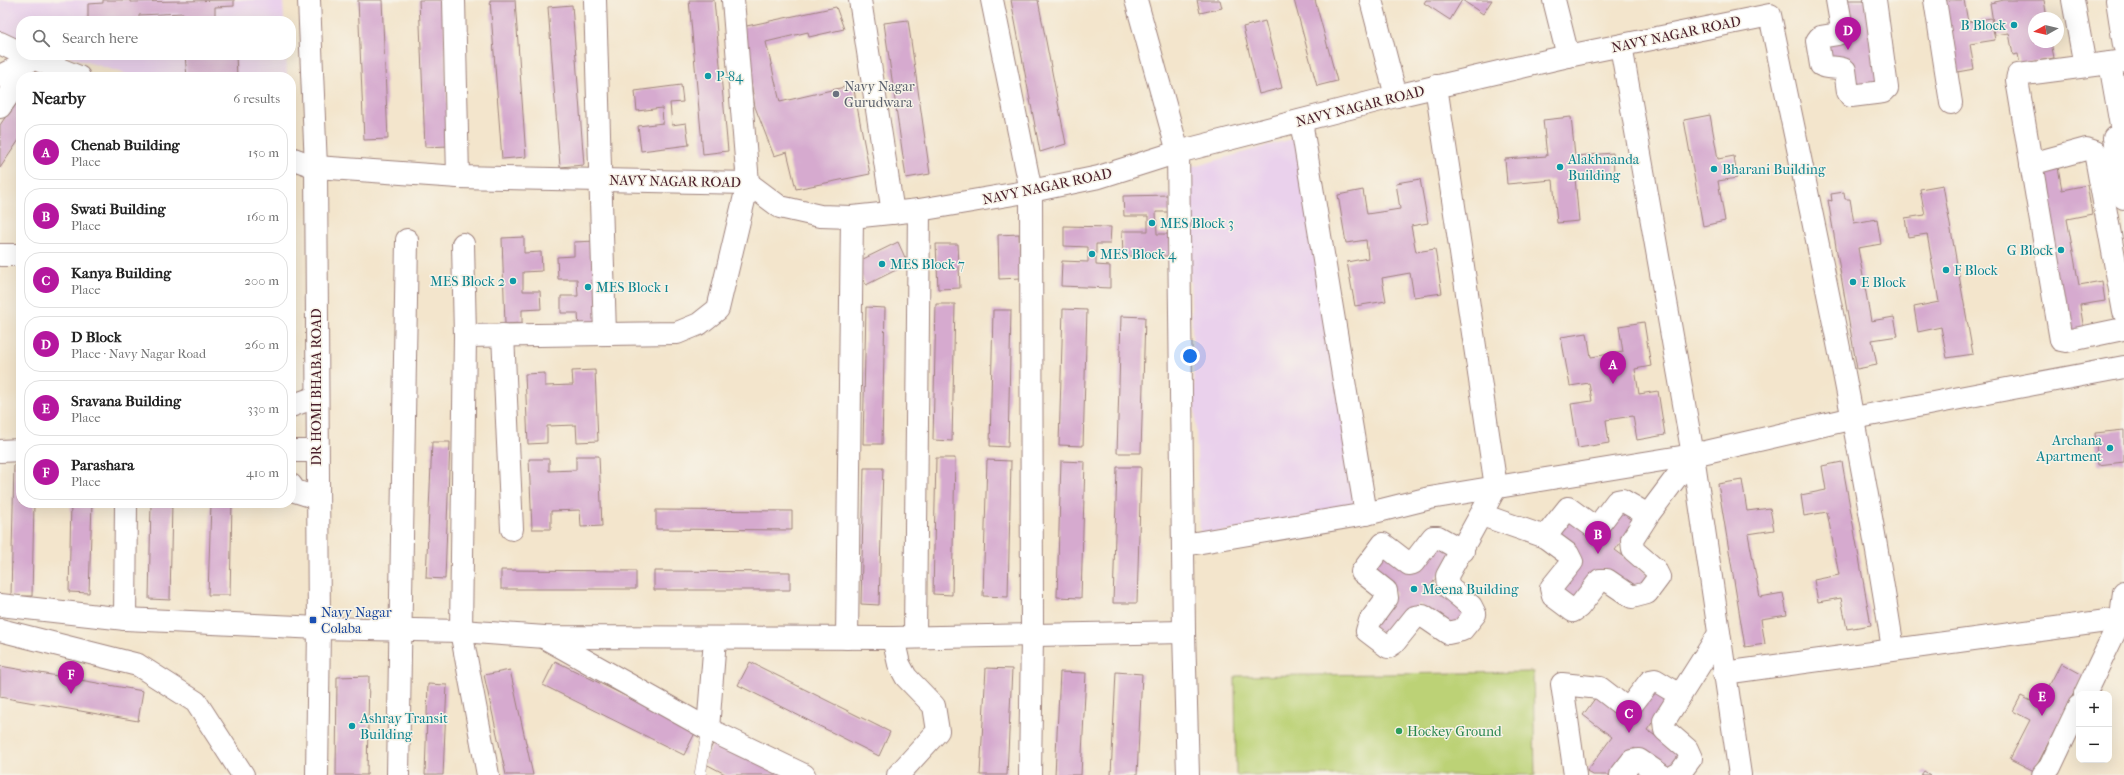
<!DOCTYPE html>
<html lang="en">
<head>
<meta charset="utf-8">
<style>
  :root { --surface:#fff; --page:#f2f2f2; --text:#222; --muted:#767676; --line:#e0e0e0; --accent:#b5179e }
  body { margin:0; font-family:"IM FELL French Canon",serif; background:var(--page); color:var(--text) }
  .controls { position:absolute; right:12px; bottom:12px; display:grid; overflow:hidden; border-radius:8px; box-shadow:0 4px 16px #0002 }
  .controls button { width:36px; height:36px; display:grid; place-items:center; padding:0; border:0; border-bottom:1px solid var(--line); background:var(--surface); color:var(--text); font:20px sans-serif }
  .compass { position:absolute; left:2028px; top:12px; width:36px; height:36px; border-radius:50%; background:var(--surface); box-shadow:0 4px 16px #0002; rotate:262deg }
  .you { position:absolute; left:1190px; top:356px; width:14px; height:14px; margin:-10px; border:3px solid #fff; border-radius:50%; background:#1a73e8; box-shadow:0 0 0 6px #1a73e833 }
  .badge { display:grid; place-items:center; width:26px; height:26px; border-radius:50%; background:var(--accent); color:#fff; font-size:13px; font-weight:700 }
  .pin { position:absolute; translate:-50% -33px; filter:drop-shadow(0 1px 2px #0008) }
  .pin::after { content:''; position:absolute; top:21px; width:14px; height:12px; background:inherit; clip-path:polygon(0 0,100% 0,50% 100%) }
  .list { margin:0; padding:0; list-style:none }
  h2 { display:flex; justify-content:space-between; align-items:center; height:52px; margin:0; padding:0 16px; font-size:17px }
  h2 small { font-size:13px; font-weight:400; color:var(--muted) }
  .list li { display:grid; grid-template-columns:26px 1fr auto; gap:12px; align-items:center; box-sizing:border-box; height:56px; margin:0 8px 8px; padding:0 8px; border:1px solid var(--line); border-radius:16px }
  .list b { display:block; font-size:15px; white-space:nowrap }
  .list p { margin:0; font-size:13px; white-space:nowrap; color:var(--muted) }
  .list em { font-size:13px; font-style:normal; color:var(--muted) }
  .icon { flex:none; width:22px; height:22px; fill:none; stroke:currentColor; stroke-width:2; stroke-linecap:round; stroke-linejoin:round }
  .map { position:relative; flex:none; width:2124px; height:775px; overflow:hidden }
  .search { position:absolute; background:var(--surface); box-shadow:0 4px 16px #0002; left:16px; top:16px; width:280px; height:44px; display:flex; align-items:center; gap:10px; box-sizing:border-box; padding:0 14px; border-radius:16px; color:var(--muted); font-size:15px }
  .panel { position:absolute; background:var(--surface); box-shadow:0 4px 16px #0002; left:16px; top:72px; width:280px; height:436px; border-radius:16px }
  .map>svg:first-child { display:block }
  .built { fill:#ead1ec }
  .green { fill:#bcd276; stroke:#837850 }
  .building { fill:#d6aacf }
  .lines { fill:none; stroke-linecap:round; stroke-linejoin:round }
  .lane-casing { stroke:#9e827c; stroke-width:12 }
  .street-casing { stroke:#9e827c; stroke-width:24 }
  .secondary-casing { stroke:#9e827c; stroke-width:24 }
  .lane { stroke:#fff; stroke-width:11 }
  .street { stroke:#fff; stroke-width:22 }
  .secondary { stroke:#fff; stroke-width:22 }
  .culture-dot { fill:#0f9aa8; stroke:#f7f3e8; stroke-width:1.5 }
  .worship-dot { fill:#6b7280; stroke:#f7f3e8; stroke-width:1.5 }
  .transit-dot { fill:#1a4fb4; stroke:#f7f3e8; stroke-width:1.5 }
  .leisure-dot { fill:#2e9e5b; stroke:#f7f3e8; stroke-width:1.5 }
  .labels { text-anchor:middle; stroke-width:3; stroke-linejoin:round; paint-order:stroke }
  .culture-label { font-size:14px; fill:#0d838f; stroke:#f7f3e8; text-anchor:start }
  .street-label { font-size:14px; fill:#4a1f2b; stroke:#f7f3e8 }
  .worship-label { font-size:14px; fill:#5b616d; stroke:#f7f3e8; text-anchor:start }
  .transit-label { font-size:14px; fill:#164399; stroke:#f7f3e8; text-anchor:start }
  .leisure-label { font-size:14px; fill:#27864d; stroke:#f7f3e8; text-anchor:start }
</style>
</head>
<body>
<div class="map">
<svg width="2124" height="775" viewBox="0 0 2124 775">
  <rect width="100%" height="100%" fill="#f7f3e8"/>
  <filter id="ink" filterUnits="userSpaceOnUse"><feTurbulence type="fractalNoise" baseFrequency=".025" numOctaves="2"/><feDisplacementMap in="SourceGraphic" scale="8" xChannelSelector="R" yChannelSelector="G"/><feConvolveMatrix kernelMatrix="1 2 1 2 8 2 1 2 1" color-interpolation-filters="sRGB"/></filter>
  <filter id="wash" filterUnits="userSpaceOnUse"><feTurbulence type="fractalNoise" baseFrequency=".012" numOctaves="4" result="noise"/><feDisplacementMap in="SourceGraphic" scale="16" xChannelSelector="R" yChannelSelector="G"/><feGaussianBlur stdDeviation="0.9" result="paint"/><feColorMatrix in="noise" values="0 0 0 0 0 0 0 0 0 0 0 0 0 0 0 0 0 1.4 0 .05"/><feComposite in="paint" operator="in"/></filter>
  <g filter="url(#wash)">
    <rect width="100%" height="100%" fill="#f3e5cc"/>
    <!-- built -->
    <g class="built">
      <polygon points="0,0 283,0 284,21 21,21 21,42 0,35"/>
      <polygon points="64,55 286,55 287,77 136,77"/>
      <polygon points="1298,137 1359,510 1200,535 1186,169"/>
    </g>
    <!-- green -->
    <polygon class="green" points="1533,672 1535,775 1236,775 1235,676"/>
    <g id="blocks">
      <!-- building -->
      <g class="building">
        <polygon points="103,0 130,0 130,2 234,0 234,6 215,7 215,21 183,21 183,13 139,15 139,21 88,21 88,4 103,3"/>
        <polygon points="358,0 382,0 388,139 364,140"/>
        <polygon points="419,0 443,0 449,146 425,147"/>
        <polygon points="490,0 515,0 526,157 502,159"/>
        <polygon points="689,0 714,0 728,151 703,154"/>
        <polygon points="1011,0 1038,0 1066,144 1040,152"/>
        <polygon points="1197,0 1220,0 1222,8 1200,13"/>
        <polygon points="1294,0 1315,0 1337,81 1317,86"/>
        <polygon points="1426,0 1492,0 1483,14 1462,0 1450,20 1424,3"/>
        <polygon points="1840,0 1867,0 1881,88 1852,92 1824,64 1820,39 1846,35"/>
        <polygon points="1939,0 1964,0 1968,22 1991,18 1995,40 1970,44 1974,69 1952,73"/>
        <polygon points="2004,0 2044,0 2047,18 2034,18 2034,42 2051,42 2054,58 2020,64 2018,54 2013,55 2009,33 1995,35 1990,3"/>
        <polygon points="572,5 584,165 560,167 548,7"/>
        <polygon points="836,7 844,29 809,37 808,32 766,42 780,102 853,85 870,174 796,189 787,152 774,156 755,107 742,27"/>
        <polygon points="908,20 930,174 906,178 884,23"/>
        <polygon points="1265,21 1282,88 1259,94 1243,27"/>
        <polygon points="185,55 236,55 237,77 187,77"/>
        <polygon points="681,85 683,102 670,103 672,125 686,123 689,145 641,151 638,126 663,123 662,108 637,111 635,91"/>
        <polygon points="21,94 21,137 0,168 0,125"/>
        <polygon points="1710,115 1718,159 1734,156 1737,178 1718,181 1725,221 1703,226 1684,120"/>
        <polygon points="1571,117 1575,156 1613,153 1614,174 1575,178 1579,221 1557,223 1553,180 1507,184 1505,159 1547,156 1543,120"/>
        <polygon points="2058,167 2062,190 2087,185 2092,214 2067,219 2079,285 2102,281 2105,301 2080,305 2084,330 2065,333 2036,171"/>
        <polygon points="1420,179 1428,223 1411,226 1416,252 1435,249 1442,293 1414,297 1410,273 1382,278 1386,301 1355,306 1347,262 1368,258 1366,240 1346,243 1338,195 1363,190 1367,214 1400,209 1396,183"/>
        <polygon points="1943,185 1973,354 1947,358 1941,327 1918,332 1914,307 1939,302 1927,234 1908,237 1905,218 1925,215 1920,189"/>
        <polygon points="1844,192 1845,199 1850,199 1854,223 1877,219 1881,244 1858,248 1871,321 1894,317 1898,336 1872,340 1877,365 1857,369 1828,200 1832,201 1831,194"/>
        <polygon points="1170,195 1170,212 1156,212 1157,234 1171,234 1171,256 1123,256 1122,231 1148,231 1148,216 1124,216 1123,196"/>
        <polygon points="1064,226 1111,227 1110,244 1096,244 1096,265 1110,266 1110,288 1061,286 1062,261 1088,262 1088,247 1064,246"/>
        <polygon points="1019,234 1021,278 999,279 998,235"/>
        <polygon points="524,237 524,253 541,252 542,271 523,272 523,291 540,291 541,309 522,310 522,323 505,324 502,238"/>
        <polygon points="596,241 599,328 579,328 578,313 561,313 561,296 578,296 577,279 558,279 557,257 574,256 574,242"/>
        <polygon points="898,242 908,264 866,285 855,263"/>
        <polygon points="936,244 958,244 960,288 938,289"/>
        <polygon points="936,304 955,304 952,441 933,440"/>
        <polygon points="866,307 885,308 882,444 863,444"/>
        <polygon points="1063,309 1087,310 1083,446 1059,445"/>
        <polygon points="993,310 1011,310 1008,447 990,446"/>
        <polygon points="1121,316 1145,317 1141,453 1117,453"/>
        <polygon points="1644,322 1651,366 1635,369 1639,394 1658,391 1665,435 1637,440 1633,416 1606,420 1609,443 1578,448 1571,404 1592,401 1589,383 1570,386 1561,337 1587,333 1591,357 1623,352 1619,326"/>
        <polygon points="595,370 598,441 577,442 576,425 547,426 547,443 528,444 525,374 545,373 545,386 573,385 572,371"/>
        <polygon points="2124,430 2124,462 2098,465 2095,433"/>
        <polygon points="432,442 450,442 445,579 426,578"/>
        <polygon points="576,456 599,456 602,526 581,527 580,510 551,511 551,529 532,529 529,459 549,459 549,471 576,470"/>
        <polygon points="936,458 955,458 952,595 933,594"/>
        <polygon points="987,460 1011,461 1008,597 983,596"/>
        <polygon points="1061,461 1085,462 1081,598 1057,597"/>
        <polygon points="1842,462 1871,625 1847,629 1841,598 1818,602 1814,580 1839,575 1827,512 1804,516 1801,495 1826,490 1822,466"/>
        <polygon points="14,465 21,465 21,503 34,503 32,596 11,596"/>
        <polygon points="1117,467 1141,467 1137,603 1113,603"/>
        <polygon points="864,468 883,468 879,605 861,604"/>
        <polygon points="1742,480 1747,511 1770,508 1774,530 1748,534 1760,597 1783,593 1787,615 1761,619 1765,644 1745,647 1718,484"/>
        <polygon points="71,503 92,503 89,593 69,592"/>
        <polygon points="151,503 172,503 170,600 149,599"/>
        <polygon points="211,503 232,503 230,595 208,595"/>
        <polygon points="1622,506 1639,518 1615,550 1650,576 1638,594 1603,568 1576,606 1556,591 1580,557 1551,536 1568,513 1600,536"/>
        <polygon points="656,510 792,511 792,530 656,529"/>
        <polygon points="1438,541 1455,553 1431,585 1466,611 1453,629 1419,604 1392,641 1372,626 1396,592 1368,571 1384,548 1416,571"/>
        <polygon points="501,570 636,571 636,589 501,589"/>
        <polygon points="654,571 790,572 790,590 654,590"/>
        <polygon points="555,661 696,731 684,755 543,685"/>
        <polygon points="750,662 890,732 879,756 738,685"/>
        <polygon points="2061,663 2083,675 2034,771 2010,759 2030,720 2013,711 2021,696 2039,705"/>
        <polygon points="0,666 143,691 138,721 0,697"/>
        <polygon points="986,668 1012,669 1007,775 980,775"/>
        <polygon points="510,670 533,775 506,775 484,675"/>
        <polygon points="1060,672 1086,673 1081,775 1055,775"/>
        <polygon points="1116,672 1142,674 1137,775 1111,775"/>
        <polygon points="369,676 367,775 336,775 337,677"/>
        <polygon points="428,684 447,685 443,775 425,775"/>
        <polygon points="1653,685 1670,697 1647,730 1682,755 1669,773 1634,748 1615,775 1593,775 1587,771 1612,737 1583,715 1599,693 1631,716"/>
        <polygon points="715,739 786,775 727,775 704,763"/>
        <polygon points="1924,771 1930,775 1921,775"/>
      </g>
    </g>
  </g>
  <g filter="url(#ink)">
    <use href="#blocks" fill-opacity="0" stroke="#9e827c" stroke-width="1"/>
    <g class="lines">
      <defs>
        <polyline id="lane" points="700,775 708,729"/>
        <g id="street">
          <polyline points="454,0 458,177"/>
          <polyline points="595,0 605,334"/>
          <polyline points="860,0 893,213"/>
          <polyline points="992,0 1031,191 1032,636 1030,775"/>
          <polyline points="1136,0 1178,152 1184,632 1188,775"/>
          <polyline points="1371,0 1396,96"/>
          <polyline points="1554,0 1568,56"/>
          <path d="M1837,0l5,29 -4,5 -18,3 -3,4 4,24c8,4 16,1 24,5l3,22 3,4 32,-4 4,-4 -12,-88"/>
          <polyline points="1935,0 1951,103"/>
          <polyline points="2073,0 2085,66"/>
          <polyline points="2117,0 2124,45"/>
          <polyline points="0,43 21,53"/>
          <polyline points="1621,46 1693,455 1740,775"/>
          <polyline points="26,55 79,77"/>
          <polyline points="2110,63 2018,75 2017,80 2061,340 2066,341 2123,329 2124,327"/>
          <polyline points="0,76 34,59"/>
          <polyline points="1436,86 1496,487 1447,576 1448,587 1471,606 1475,614 1462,630 1448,633 1423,616 1415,617 1394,643 1388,647 1367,631 1370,621 1387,598 1386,591 1362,572 1383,544 1409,564 1413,563 1433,537 1438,537 1463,551"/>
          <polyline points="0,107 21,77"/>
          <polyline points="1301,121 1366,514"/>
          <polyline points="2123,137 2110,63 2124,61"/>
          <polyline points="2124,137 2114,138 2124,198"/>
          <path d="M291,158l25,9 142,10 290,6 32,24 40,9 32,1 67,-7 112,-19 68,-14 79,-25 218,-56 172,-40 202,-41c44,211 90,421 123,634"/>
          <polyline points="2031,164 2086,149 2095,152 2124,312"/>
          <polyline points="463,244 465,336 461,631 488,775"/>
          <polyline points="0,255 21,255"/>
          <polyline points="503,335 512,529"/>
          <polyline points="465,336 677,333 699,324 718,309 748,183 733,0"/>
          <polyline points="291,406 316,397"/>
          <polyline points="0,451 21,450"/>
          <polyline points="291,451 316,451"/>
          <polyline points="291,485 295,491 317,498"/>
          <polyline points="1482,515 1545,537"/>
          <polyline points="1648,515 1622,500 1617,501 1598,526 1594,527 1568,508 1545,537 1568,554 1572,562 1551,588 1553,596 1573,611 1579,607 1600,580 1607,580 1632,597 1647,593 1659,577 1655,569 1633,550 1632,540 1648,515 1693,455"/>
          <polyline points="1184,545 1366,514 1430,498 1693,455 1854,418 2124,367"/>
          <polyline points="0,605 125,619 319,628 461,631 545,637 893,638 1184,632"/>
          <polyline points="125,619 126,503"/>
          <polyline points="0,630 138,665 196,702 243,775"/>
          <polyline points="915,637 919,210"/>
          <polyline points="847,638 852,217"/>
          <polyline points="893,638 899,664 906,677 934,706 938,731 898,775"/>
          <polyline points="547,639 708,729 804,775"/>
          <polyline points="1724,673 2121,619"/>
          <polyline points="2085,694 2121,619 2124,592"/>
          <polyline points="708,729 715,639"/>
          <polyline points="317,775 319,628"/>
          <polyline points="398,775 407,240"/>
          <polyline points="1575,775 1562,684 1600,688 1626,708 1630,707 1650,681 1655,680 1680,695"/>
          <polyline points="1621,775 1632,761 1639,760 1661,775"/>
          <polyline points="1676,775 1679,774 1691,758 1687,749 1665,730 1664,721 1719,634"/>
          <polyline points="2043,775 2050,767 2079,706"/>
        </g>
        <polyline id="secondary" points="309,0 316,167 319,628"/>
      </defs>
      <!-- lane casing -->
      <use href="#lane" class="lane-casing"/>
      <!-- street casing -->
      <use href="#street" class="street-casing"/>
      <!-- secondary casing -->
      <use href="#secondary" class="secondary-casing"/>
      <!-- lane -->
      <use href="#lane" class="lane"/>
      <!-- street -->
      <use href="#street" class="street"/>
      <!-- secondary -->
      <use href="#secondary" class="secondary"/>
    </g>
  </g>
  <!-- markers -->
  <g class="culture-dot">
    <circle cx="2014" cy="25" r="4"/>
    <circle cx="708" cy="76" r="4"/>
    <circle cx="1560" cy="167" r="4"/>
    <circle cx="1714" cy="169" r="4"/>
    <circle cx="1152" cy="223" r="4"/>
    <circle cx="2061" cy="250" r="4"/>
    <circle cx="1092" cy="254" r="4"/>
    <circle cx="882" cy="264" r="4"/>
    <circle cx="1946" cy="270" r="4"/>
    <circle cx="513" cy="281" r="4"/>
    <circle cx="1853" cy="282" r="4"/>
    <circle cx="588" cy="287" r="4"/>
    <circle cx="2110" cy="448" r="4"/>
    <circle cx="1414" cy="589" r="4"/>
    <circle cx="352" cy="726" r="4"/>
  </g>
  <circle class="worship-dot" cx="836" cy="94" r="4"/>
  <rect class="transit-dot" x="309" y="616" width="8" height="8" rx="2"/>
  <circle class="leisure-dot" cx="1399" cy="731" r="4"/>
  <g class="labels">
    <!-- culture labels -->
    <g class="culture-label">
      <text x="2006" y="30" text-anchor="end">B Block</text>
      <text x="716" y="81">P-84</text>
      <text x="1568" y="164">Alakhnanda<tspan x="1568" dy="16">Building</tspan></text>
      <text x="1722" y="174">Bharani Building</text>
      <text x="1160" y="228">MES Block 3</text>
      <text x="2053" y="255" text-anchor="end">G Block</text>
      <text x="1100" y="259">MES Block 4</text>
      <text x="890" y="269">MES Block 7</text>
      <text x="1954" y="275">F Block</text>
      <text x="505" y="286" text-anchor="end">MES Block 2</text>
      <text x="1861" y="287">E Block</text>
      <text x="596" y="292">MES Block 1</text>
      <text x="2102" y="445" text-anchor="end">Archana<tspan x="2102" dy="16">Apartment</tspan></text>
      <text x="1422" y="594">Meena Building</text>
      <text x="360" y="723">Ashray Transit<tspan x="360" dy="16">Building</tspan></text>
    </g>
    <!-- street labels -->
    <g class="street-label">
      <text transform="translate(1676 34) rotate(-12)" y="5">NAVY NAGAR ROAD</text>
      <text transform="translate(1360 106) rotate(-14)" y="5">NAVY NAGAR ROAD</text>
      <text transform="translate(675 181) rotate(1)" y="5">NAVY NAGAR ROAD</text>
      <text transform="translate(1047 186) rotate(-12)" y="5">NAVY NAGAR ROAD</text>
      <text transform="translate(316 387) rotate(-90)" y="5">DR HOMI BHABA ROAD</text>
    </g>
    <!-- worship labels -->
    <g class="worship-label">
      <text x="844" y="91">Navy Nagar<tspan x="844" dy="16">Gurudwara</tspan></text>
    </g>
    <!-- transit labels -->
    <g class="transit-label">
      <text x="321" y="617">Navy Nagar<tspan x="321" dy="16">Colaba</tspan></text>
    </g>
    <!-- leisure labels -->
    <g class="leisure-label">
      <text x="1407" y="736">Hockey Ground</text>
    </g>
  </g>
</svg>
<div class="controls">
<button>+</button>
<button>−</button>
</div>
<svg class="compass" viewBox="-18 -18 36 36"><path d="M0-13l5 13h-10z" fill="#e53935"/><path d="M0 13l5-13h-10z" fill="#767676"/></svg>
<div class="you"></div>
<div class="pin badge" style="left:1613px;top:384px">A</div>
<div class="pin badge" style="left:1598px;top:554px">B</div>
<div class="pin badge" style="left:1629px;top:733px">C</div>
<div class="pin badge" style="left:1848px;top:50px">D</div>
<div class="pin badge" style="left:2042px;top:716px">E</div>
<div class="pin badge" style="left:71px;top:694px">F</div>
<div class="search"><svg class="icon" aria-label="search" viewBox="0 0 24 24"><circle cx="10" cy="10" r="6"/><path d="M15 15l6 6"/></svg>Search here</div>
<section class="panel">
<h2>Nearby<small>6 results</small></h2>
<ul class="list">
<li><span class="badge">A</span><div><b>Chenab Building</b><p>Place</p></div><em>150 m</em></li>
<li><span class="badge">B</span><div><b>Swati Building</b><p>Place</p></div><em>160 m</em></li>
<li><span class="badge">C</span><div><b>Kanya Building</b><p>Place</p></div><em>200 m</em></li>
<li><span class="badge">D</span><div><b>D Block</b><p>Place · Navy Nagar Road</p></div><em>260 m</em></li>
<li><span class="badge">E</span><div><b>Sravana Building</b><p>Place</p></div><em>330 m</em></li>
<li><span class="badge">F</span><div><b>Parashara</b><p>Place</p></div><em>410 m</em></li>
</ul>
</section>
</div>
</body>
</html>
